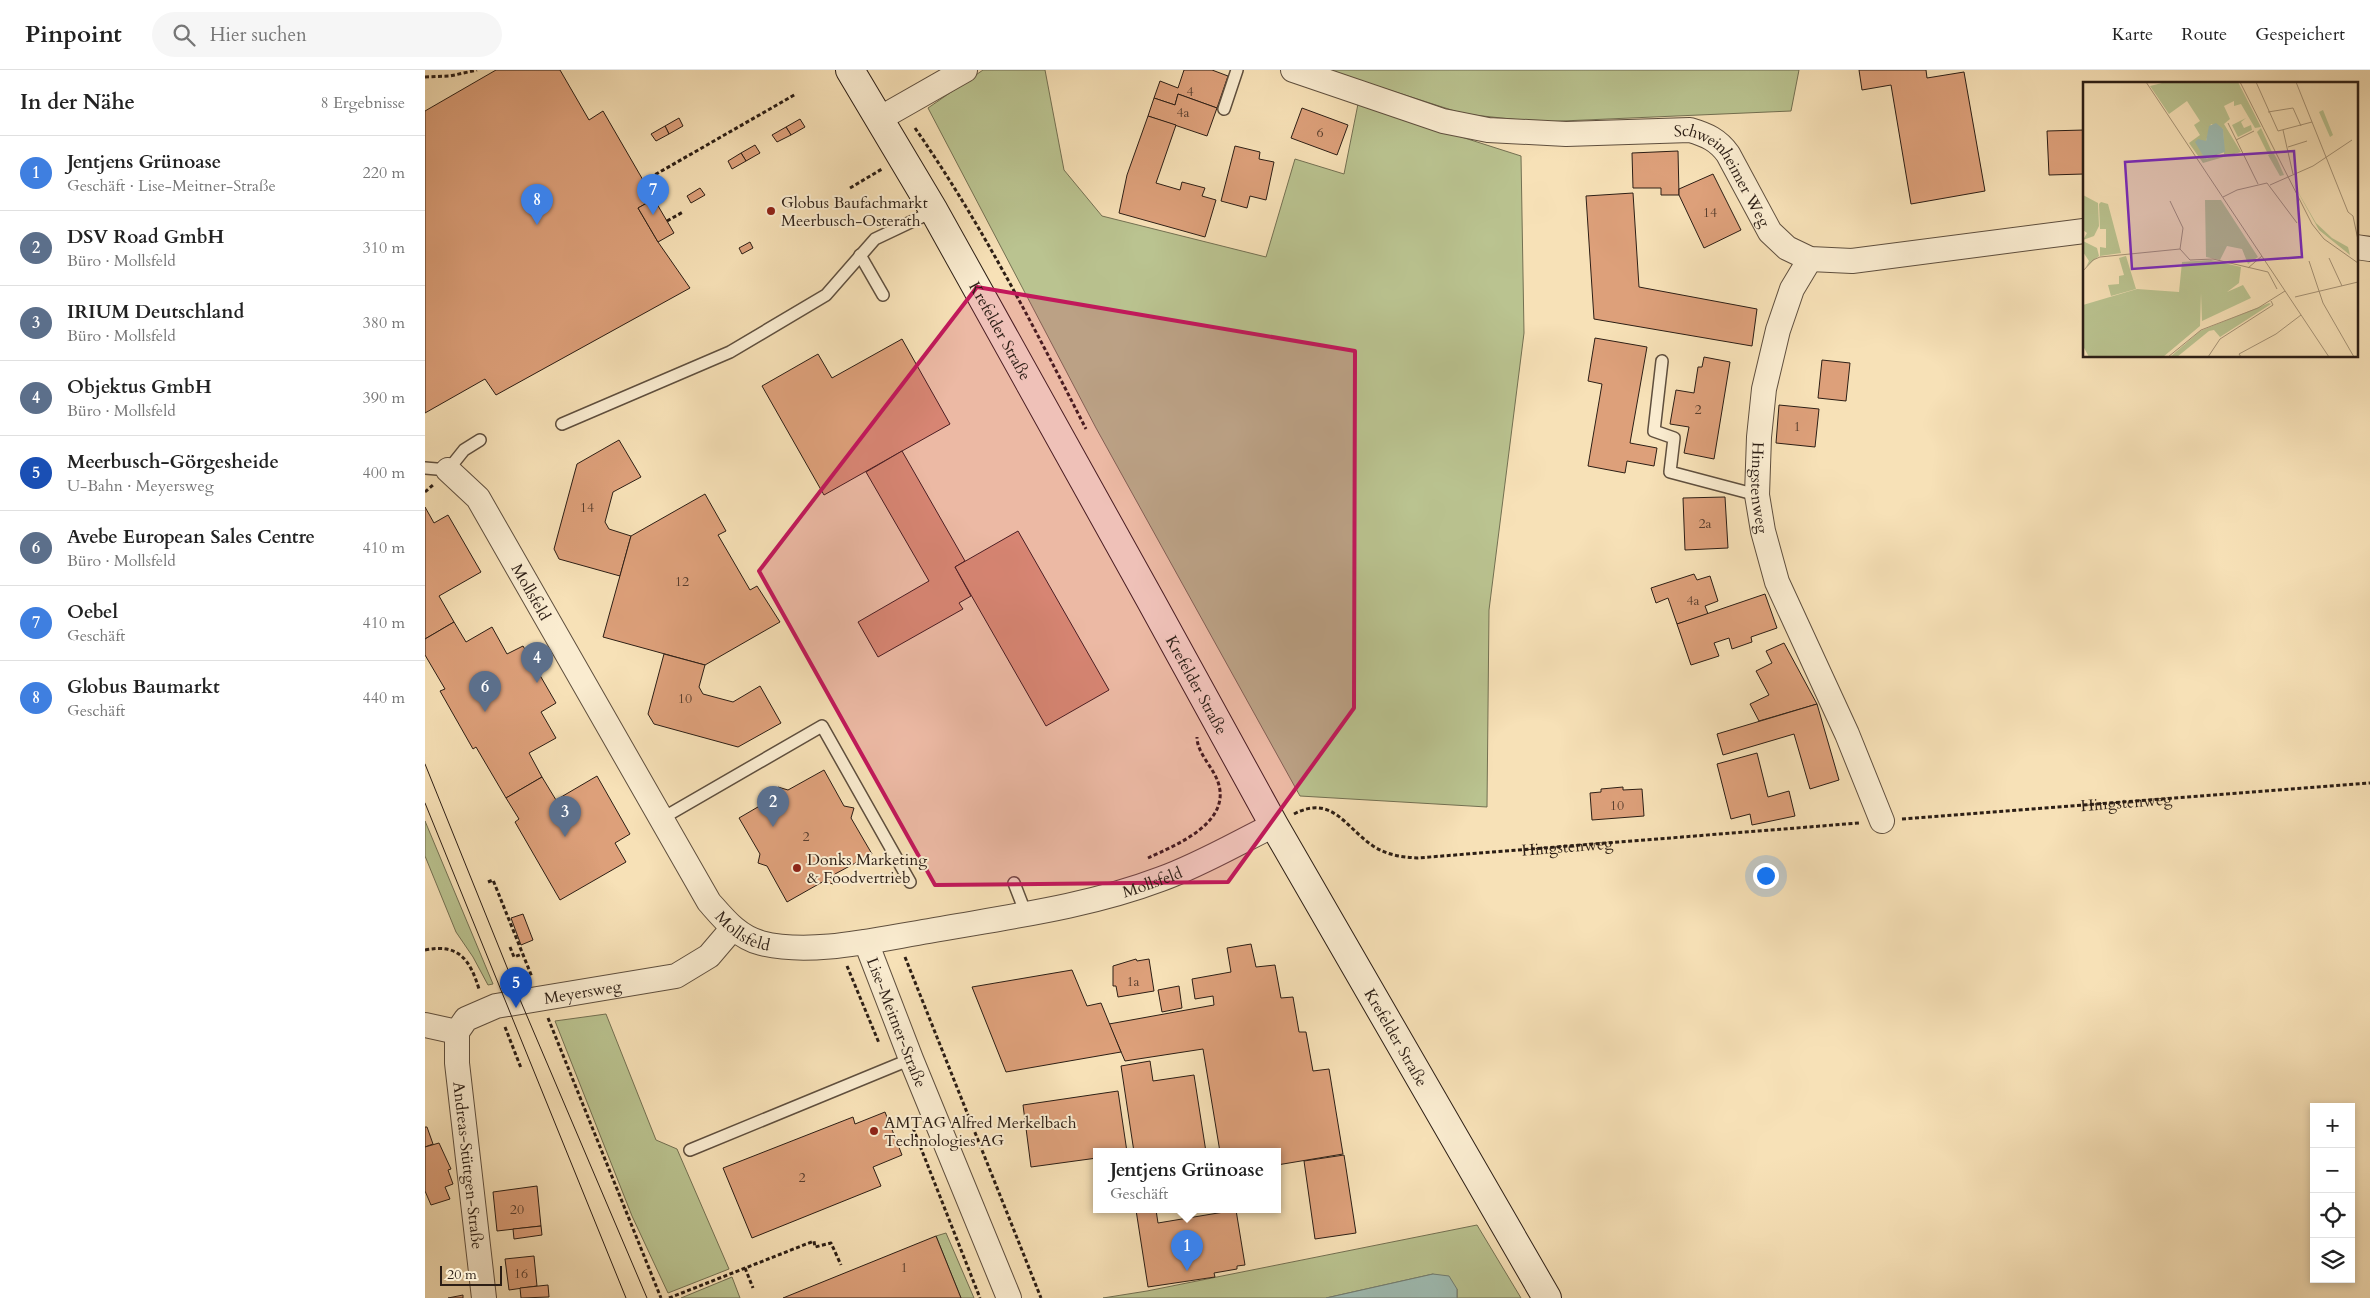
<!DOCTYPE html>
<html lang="de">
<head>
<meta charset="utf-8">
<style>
  :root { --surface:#fff; --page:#f6f6f6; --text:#222; --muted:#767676; --line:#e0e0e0; --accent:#8f2418 }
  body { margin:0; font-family:Cardo,serif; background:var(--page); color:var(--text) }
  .controls { position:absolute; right:15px; bottom:15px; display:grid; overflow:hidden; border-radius:0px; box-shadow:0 2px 8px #0003 }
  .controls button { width:45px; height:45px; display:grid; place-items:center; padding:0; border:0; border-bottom:1px solid var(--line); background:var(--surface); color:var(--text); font:25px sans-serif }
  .scale { position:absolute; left:15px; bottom:12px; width:62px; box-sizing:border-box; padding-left:5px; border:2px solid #2c1e15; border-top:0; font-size:14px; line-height:18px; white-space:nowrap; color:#2c1e15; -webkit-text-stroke:4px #faecd0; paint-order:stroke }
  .you { position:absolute; left:1340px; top:805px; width:18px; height:18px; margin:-12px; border:4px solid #fff; border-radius:50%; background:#1a73e8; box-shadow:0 0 0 8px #1a73e833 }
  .badge { display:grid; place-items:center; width:32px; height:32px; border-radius:50%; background:var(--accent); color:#fff; font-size:16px; font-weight:700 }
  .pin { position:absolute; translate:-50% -41px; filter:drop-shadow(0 1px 2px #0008) }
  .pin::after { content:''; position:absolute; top:26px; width:18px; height:15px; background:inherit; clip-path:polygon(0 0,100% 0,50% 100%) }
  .popup { position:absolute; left:668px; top:1078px; width:188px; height:65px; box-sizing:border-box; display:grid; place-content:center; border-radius:0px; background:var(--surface); filter:drop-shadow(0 1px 4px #0005); font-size:16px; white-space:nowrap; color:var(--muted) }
  .popup b { font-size:19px; color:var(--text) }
  .popup::after { content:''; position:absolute; left:50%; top:100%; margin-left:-10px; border:10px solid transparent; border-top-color:var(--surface) }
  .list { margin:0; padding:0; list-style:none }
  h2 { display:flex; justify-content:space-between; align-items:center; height:65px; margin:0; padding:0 20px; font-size:21px }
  h2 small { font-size:16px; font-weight:400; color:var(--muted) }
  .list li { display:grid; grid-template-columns:32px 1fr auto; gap:15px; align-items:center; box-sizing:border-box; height:75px; padding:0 20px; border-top:1px solid var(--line) }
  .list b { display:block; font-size:19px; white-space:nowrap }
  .list p { margin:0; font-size:16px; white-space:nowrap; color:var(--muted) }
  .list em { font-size:16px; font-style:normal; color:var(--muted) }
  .icon { flex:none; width:28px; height:28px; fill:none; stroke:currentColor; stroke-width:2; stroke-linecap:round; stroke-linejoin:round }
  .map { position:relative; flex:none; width:1945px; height:1228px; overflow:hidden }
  header { display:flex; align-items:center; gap:30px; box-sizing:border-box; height:70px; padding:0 25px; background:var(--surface); border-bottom:1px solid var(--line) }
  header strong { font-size:24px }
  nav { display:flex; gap:28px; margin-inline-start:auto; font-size:18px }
  .search { width:350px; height:45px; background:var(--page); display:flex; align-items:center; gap:12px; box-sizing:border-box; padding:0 18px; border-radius:28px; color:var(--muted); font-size:19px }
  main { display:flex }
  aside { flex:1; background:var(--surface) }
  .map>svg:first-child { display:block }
  .green { fill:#bac390; stroke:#737052 }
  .water { fill:#9ebcb3; stroke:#707d74 }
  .building { fill:#dda07a; stroke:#2c1e15 }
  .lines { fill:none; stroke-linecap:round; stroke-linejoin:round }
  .service-casing { stroke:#5f4f3e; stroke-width:14 }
  .minor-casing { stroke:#5f4f3e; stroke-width:26 }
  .secondary-casing { stroke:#2c1e15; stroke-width:30 }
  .path { stroke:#2c1e15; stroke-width:3; stroke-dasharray:4 2.5; stroke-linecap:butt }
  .service { stroke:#faecd0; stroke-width:11 }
  .minor { stroke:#faecd0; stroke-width:24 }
  .secondary { stroke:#faecd0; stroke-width:28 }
  .tram { stroke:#2c1e15; stroke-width:1 }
  .marked { fill:#c2185b; fill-opacity:0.2; stroke:#c2185b; stroke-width:4; stroke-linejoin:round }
  .poi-dot { fill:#8f2418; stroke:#faecd0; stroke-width:2 }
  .labels { text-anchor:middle; stroke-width:4; stroke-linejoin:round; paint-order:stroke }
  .number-label { font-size:14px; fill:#583e2e }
  .street-label { font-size:16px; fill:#2c1e15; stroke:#faecd0 }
  .poi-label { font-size:16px; fill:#2c1e15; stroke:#faecd0; text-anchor:start }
  .inset-road { fill:none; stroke:#a69376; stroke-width:1 }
  .view { fill:#7b2cbf; fill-opacity:0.15; stroke:#7b2cbf; stroke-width:2.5 }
  .inset-edge { fill:none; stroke:#2c1e15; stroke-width:2.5 }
</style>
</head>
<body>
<header>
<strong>Pinpoint</strong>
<div class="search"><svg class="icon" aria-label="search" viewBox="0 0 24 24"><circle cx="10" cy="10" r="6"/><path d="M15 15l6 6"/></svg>Hier suchen</div>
<nav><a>Karte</a><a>Route</a><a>Gespeichert</a></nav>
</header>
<main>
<aside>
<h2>In der Nähe<small>8 Ergebnisse</small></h2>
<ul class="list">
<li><span class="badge" style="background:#3f7fe0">1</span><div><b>Jentjens Grünoase</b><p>Geschäft · Lise-Meitner-Straße</p></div><em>220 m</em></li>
<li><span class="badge" style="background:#5c6f8a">2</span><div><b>DSV Road GmbH</b><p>Büro · Mollsfeld</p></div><em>310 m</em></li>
<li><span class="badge" style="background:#5c6f8a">3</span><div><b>IRIUM Deutschland</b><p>Büro · Mollsfeld</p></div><em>380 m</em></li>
<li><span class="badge" style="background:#5c6f8a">4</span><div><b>Objektus GmbH</b><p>Büro · Mollsfeld</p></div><em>390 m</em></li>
<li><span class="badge" style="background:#1a4fb4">5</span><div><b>Meerbusch-Görgesheide</b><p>U-Bahn · Meyersweg</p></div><em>400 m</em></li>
<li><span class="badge" style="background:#5c6f8a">6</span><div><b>Avebe European Sales Centre</b><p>Büro · Mollsfeld</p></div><em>410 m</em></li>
<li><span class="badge" style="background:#3f7fe0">7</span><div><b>Oebel</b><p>Geschäft</p></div><em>410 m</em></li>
<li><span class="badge" style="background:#3f7fe0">8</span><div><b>Globus Baumarkt</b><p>Geschäft</p></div><em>440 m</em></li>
</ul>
</aside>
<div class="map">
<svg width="1945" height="1228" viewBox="0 0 1945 1228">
  <rect width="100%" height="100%" fill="#f7e1b7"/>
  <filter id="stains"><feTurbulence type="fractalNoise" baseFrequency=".004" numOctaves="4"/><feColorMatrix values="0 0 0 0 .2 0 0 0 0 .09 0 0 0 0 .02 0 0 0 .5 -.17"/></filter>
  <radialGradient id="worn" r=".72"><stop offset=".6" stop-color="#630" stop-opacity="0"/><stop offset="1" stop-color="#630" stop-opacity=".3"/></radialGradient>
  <!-- green -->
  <g class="green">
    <polygon points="558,0 620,0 639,100 677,146 841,187 870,89 919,104 933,34 1096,86 1099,263 1064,540 1062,737 875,726 671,358 503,38"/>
    <polygon points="902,0 1374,0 1366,41 1114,52 1039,44"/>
    <polygon points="0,751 68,914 63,915 48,887 31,862 0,786"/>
    <polygon points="181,944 231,1070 252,1079 304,1199 243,1223 207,1146 130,951"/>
    <polygon points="1052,1155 1096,1228 1032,1228 1032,1219 1008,1204 901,1228 678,1228 722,1221"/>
    <polygon points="521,1163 549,1228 536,1228 511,1166"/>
    <polygon points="307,1207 315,1228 256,1228"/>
  </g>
  <!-- water -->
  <polygon class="water" points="1008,1204 1024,1206 1032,1219 1032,1228 901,1228"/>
  <!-- building -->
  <g class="building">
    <polygon points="71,0 135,0 164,50 178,41 229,129 213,138 233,172 265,218 71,325 60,309 0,343 0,41"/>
    <polygon points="759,0 787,0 803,6 792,38 753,24 750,35 729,28 735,11 753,18"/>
    <polygon points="1434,0 1501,0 1502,8 1539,2 1560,121 1486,134 1466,15 1437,20"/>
    <polygon points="753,24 792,38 782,66 723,46 729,28 750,35"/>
    <polygon points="877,38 923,55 912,85 866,68"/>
    <polygon points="723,46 751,55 731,113 755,120 757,112 780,118 777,126 791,130 780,167 694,143 702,105"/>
    <polygon points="254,48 258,56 244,64 240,56"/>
    <polygon points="375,49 380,57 366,65 361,57"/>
    <polygon points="240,56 244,64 231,71 226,64"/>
    <polygon points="361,57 366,65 352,72 347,65"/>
    <polygon points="1659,60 1659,104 1624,105 1622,61"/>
    <polygon points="330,75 335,83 321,91 316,83"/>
    <polygon points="810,76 835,82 834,89 849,92 841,130 825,126 822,138 796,131"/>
    <polygon points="1253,81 1254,125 1236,125 1236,118 1208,118 1207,83"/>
    <polygon points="316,83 321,91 307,99 303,91"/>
    <polygon points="1288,104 1316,160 1279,178 1254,125 1254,119"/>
    <polygon points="275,118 280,125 266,133 262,126"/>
    <polygon points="1208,123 1214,217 1332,239 1327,276 1169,249 1161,126"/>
    <polygon points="229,129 249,163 233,172 213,138"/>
    <polygon points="325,172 328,178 317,184 314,178"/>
    <polygon points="1170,268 1222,277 1205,373 1232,378 1229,396 1202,391 1200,403 1163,396 1177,314 1163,311"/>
    <polygon points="477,269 525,354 399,425 337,316 393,284 407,308"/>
    <polygon points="1279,287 1305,292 1289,389 1259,383 1264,357 1245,354 1251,320 1269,323 1273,297 1277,297"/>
    <polygon points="1397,290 1425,293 1421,331 1393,328"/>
    <polygon points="1354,335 1394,339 1390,377 1351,373"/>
    <polygon points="194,370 216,407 188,422 180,452 184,459 206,466 195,506 134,489 129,479 152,394"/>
    <polygon points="477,381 540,491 530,497 546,526 534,533 538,539 453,587 433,552 504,511 441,402"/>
    <polygon points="280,424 301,461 293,465 325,520 332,516 355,552 280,595 178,567 206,466"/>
    <polygon points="1300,427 1303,478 1260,480 1258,428"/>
    <polygon points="0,437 9,453 23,445 56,502 14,526 29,552 0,569"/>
    <polygon points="593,461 684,620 621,656 530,497"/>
    <polygon points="1269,504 1272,510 1285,506 1293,531 1280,536 1283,544 1252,554 1243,528 1231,533 1226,518"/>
    <polygon points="1340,524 1352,558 1326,567 1327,572 1307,579 1304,568 1289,573 1294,586 1266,595 1252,554"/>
    <polygon points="29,552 41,572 67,557 82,584 98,576 131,633 116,642 131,668 104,683 117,707 81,728 51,677 48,679 15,621 20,619 0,585 0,569"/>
    <polygon points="1359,573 1392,634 1334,651 1325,634 1344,625 1331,601 1347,593 1341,581"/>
    <polygon points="239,584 280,595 274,617 278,624 308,632 335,616 356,653 313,677 229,654 223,644"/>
    <polygon points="1392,634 1414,710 1385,719 1369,664 1298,685 1292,664"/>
    <polygon points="1332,683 1343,727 1364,721 1370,746 1327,755 1325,744 1306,749 1292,694"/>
    <polygon points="399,700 419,736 429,738 426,748 447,784 410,804 408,814 399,811 362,832 342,796 333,793 335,784 314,748 350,727 353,717 363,720"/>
    <polygon points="172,706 205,764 190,773 201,792 135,830 90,752 94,749 81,728 117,707 131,730"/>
    <polygon points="1198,717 1198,720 1217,719 1219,746 1167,750 1165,723 1176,722 1176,719"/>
    <polygon points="98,844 108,870 96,875 86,848"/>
    <polygon points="826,874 831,897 850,895 856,928 868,927 874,962 881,962 888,1001 904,999 918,1084 852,1095 852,1082 795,1082 778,979 700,991 684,954 789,935 788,926 770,929 767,909 806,902 802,878"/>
    <polygon points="711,889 712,891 724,889 729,921 693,927 691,916 688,916 688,896"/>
    <polygon points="647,900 662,936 676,933 696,982 581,1002 547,917"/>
    <polygon points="754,916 757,938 737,942 733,920"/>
    <polygon points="725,991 728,1011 769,1005 781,1082 709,1082 696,996"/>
    <polygon points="693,1021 702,1082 672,1082 672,1088 606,1097 598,1035"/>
    <polygon points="460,1042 477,1085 448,1097 456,1116 327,1168 298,1098 428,1047 430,1054"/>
    <polygon points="0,1057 2,1057 8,1074 0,1077"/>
    <polygon points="14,1073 26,1099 23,1100 28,1114 20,1117 25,1129 6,1135 0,1121 0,1077"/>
    <polygon points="919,1085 931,1163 890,1169 879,1091"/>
    <polygon points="112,1116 116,1156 72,1161 68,1122"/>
    <polygon points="711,1140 731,1140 733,1153 811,1140 820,1195 812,1196 812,1199 789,1203 790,1207 723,1217"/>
    <polygon points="116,1156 117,1165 89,1169 88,1159"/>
    <polygon points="511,1166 536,1228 358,1228"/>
    <polygon points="109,1186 112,1216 84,1220 80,1189"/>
    <polygon points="123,1215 124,1227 96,1228 95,1218"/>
    <polygon points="38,1225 38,1228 23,1228"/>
  </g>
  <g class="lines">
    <defs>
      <g id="service">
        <polyline points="799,39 812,0"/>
        <polyline points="435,185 458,225"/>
        <polyline points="1237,291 1229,361 1249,368 1245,402 1332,425"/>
        <polyline points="137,354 305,282 401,225 450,169 509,141"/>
        <polyline points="0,398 23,400 39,380 55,370"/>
        <polyline points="236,749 397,656 485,812"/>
        <polyline points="589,813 601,844"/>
        <polyline points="265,1080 486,989"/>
      </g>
      <g id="minor">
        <path id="s3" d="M868,0l150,51 45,9 78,4 124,-4c17,5 28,10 38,24l42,78 17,16 23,11 42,2 232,-30"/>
        <polyline points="454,49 540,0"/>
        <polyline points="1931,177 1945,179"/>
        <path id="s4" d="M1385,189l-18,30 -14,41 -14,59 -5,48 -2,58 6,36 14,51 70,152 35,87"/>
        <path id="s5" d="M23,400l30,28 231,404c15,17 29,35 52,41 50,13 118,-4 168,-12 78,-14 158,-24 232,-52 39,-14 76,-36 113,-54"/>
        <path id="s6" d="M441,872l45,117 98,239"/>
        <path id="s7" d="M0,955l32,7 9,-13 30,-13 180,-30 33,-20 23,-27"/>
        <path id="s8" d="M32,962v31l27,235"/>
      </g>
      <g id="secondary">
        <path id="s9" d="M425,0l84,141 217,390 123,224 273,473"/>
      </g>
    </defs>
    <!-- service casing -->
    <use href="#service" class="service-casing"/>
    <!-- minor casing -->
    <use href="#minor" class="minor-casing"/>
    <!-- secondary casing -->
    <use href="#secondary" class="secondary-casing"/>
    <!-- path -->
    <g class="path">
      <polyline points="0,7 25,6 52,0"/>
      <path d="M490,58c66,95 119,199 171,301"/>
      <polyline points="219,111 371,24"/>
      <polyline points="425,118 457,99"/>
      <polyline points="242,151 258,142"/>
      <polyline points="0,422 9,414"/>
      <path id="s1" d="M869,744c38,-20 51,13 79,32 14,9 28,11 44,12l442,-35"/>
      <path id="s2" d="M1477,749l468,-36"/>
      <path d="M723,788c28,-13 84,-35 70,-76 -5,-15 -21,-29 -21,-45"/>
      <polyline points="63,812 68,810 107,907"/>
      <polyline points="85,877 89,887 97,884"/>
      <path d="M0,880c34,-7 45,10 54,39"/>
      <polyline points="480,887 616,1228"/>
      <polyline points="422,896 454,973"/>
      <polyline points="123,948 236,1228"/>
      <polyline points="80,957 96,998"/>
      <polyline points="488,1058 555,1228"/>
      <polyline points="320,1198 328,1218"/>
      <polyline points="244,1228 389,1171 390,1177 406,1173 416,1195"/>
    </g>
    <!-- service -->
    <use href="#service" class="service"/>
    <!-- minor -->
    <use href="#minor" class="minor"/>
    <!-- secondary -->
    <use href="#secondary" class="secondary"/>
    <!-- tram -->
    <g class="tram">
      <polyline points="0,694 96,932 222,1228"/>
      <polyline points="0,733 201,1228"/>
    </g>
  </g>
  <!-- marked area -->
  <path class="marked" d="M552,217l378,64 -1,357 -126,174 -293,3 -176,-314z"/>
  <!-- markers -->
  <g class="poi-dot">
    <circle cx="346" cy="141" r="5"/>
    <circle cx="372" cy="798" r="5"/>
    <circle cx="449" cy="1061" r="5"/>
  </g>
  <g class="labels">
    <!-- number labels -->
    <g class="number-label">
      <text x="765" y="26">4</text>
      <text x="758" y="47">4a</text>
      <text x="895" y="67">6</text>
      <text x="1285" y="147">14</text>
      <text x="1273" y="344">2</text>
      <text x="1372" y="361">1</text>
      <text x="162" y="442">14</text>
      <text x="1280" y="458">2a</text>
      <text x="257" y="516">12</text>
      <text x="1268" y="535">4a</text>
      <text x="260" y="633">10</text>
      <text x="1192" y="740">10</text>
      <text x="381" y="771">2</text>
      <text x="708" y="916">1a</text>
      <text x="377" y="1112">2</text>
      <text x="92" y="1144">20</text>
      <text x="479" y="1202">1</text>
      <text x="96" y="1208">16</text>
    </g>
    <!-- street labels -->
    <g class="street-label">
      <text dy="6" stroke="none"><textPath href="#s3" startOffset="462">Schweinheimer Weg</textPath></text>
      <text dy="6" stroke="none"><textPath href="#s9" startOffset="301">Krefelder Straße</textPath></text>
      <text dy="6" stroke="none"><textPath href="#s4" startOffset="238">Hingstenweg</textPath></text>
      <text dy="6" stroke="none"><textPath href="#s5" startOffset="149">Mollsfeld</textPath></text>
      <text dy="6" stroke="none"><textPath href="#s9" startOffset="706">Krefelder Straße</textPath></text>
      <text dy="6" stroke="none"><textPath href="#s2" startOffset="225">Hingstenweg</textPath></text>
      <text dy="6" stroke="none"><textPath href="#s1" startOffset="290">Hingstenweg</textPath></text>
      <text dy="6" stroke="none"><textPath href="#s5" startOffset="972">Mollsfeld</textPath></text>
      <text dy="6" stroke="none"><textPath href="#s5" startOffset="552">Mollsfeld</textPath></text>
      <text dy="6" stroke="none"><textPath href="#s7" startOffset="169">Meyersweg</textPath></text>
      <text dy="6" stroke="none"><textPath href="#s6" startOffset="86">Lise-Meitner-Straße</textPath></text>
      <text dy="6" stroke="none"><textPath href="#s9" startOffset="1111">Krefelder Straße</textPath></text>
      <text dy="6" stroke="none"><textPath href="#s8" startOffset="134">Andreas-Stüttgen-Straße</textPath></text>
    </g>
    <!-- poi labels -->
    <g class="poi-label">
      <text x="356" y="138">Globus Baufachmarkt<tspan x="356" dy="18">Meerbusch-Osterath</tspan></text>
      <text x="382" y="795">Donks Marketing<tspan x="382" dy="18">&amp; Foodvertrieb</tspan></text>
      <text x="459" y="1058">AMTAG Alfred Merkelbach<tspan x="459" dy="18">Technologies AG</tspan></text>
    </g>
  </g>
  <!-- overview -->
  <g transform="translate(1658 12)">
    <rect width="275" height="275" fill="#f7e1b7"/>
    <path d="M83,0h72l23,45 -6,1 -14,-24 -7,2v-5l-10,5 6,13 -6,5 17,28 -38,11 -14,-20 11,-8 -6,-10 6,-4 -13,-20 -18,13 -19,-28zM128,42l12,5 1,25 -19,5 -9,-18h10zM240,28l10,25 -3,2 -11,-25zM163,36l-5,4 3,6 7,-3 1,5 -14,7 -6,-12zM178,46l11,24 -4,2 -11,-22zM190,70l4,7 7,16 -4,1 -12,-21zM207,96l26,45 16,15 16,9 2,8 -31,-25zM0,113l15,8 1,23 -5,10 -11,4 4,-7 -4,-3zM122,118h16l37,57 -10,7 -6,-15 -15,-3 -7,14 -14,-3zM18,120l7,2 13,49 -21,3v-9l6,1v-19h-6l-1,-25zM0,159l14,7 2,8 -13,11 3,-6 -6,-9zM43,174l10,33 -25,7 -3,-11 11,-1v-8l5,-1 -5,-17zM128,178l30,7 -2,16 -12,9 16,-7 8,13 -49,23 -1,-28 -1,33 -37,31h-74l-6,-11v-41l54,-16 42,3 3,-30zM186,221l2,1 -51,33 -6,-7 -5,1 -32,26h-7l30,-26z" fill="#bac390" fill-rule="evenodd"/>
    <path d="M133,41l7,6 2,23 -20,7 -10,-17 3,-3 8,2 3,-15z" fill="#9ebcb3"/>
    <path class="inset-road" d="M63,0l183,275M157,0l72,142 12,15 34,24M173,0l22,49 34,-9M213,0l52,130 5,4M185,30l25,-4 8,18M145,41l30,61M200,48l10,44M153,58l18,-9M205,65l19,-6M187,103l43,-19 39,-26M140,115l14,-7 30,-7 30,40M87,119l13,27 -3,21M270,134l5,24M246,176l13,28M226,179l14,42 31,54M165,186l14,-12M0,189l10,-11 7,-3 80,-8 10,11 23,-1 55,13 9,17M212,215l63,-15M85,275l33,-27 57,-22 27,-17M125,275l12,-18 53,-34 -2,-4M158,275l-2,-3 37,-20 25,-19"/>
    <path class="view" d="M211,69l8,106 -170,12 -7,-107z"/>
    <rect width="275" height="275" class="inset-edge"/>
  </g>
  <rect width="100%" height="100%" filter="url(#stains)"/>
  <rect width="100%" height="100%" fill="url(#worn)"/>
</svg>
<div class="controls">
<button>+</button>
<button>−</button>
<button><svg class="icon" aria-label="locate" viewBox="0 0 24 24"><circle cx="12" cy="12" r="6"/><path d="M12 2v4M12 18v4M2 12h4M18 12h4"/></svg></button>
<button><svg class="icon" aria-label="layers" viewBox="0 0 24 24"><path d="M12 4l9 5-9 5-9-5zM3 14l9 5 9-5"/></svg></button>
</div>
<div class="scale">20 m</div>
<div class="you"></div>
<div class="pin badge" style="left:762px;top:1201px;background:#3f7fe0">1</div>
<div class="popup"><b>Jentjens Grünoase</b>Geschäft</div>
<div class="pin badge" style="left:348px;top:757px;background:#5c6f8a">2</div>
<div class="pin badge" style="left:140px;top:767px;background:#5c6f8a">3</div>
<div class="pin badge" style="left:112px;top:613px;background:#5c6f8a">4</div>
<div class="pin badge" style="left:91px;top:938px;background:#1a4fb4">5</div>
<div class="pin badge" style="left:60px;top:642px;background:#5c6f8a">6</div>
<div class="pin badge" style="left:228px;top:145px;background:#3f7fe0">7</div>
<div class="pin badge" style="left:112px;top:155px;background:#3f7fe0">8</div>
</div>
</main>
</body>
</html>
